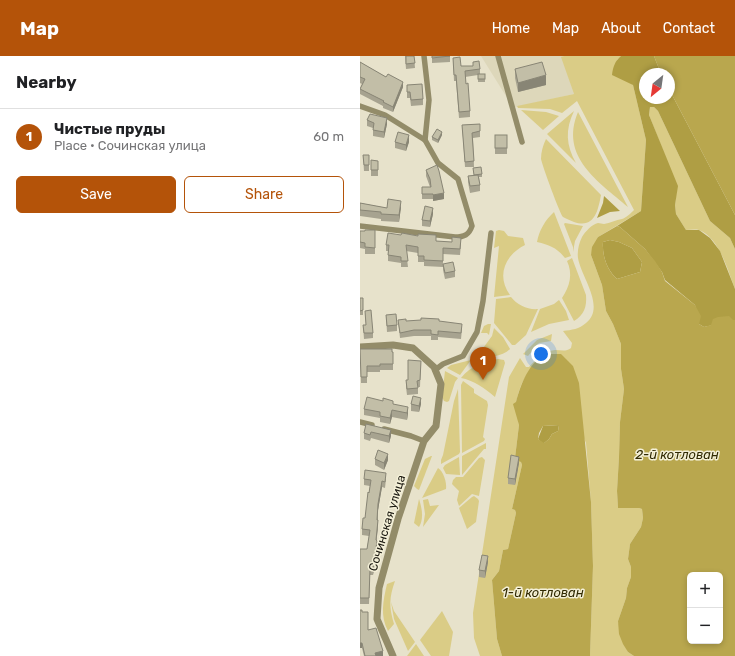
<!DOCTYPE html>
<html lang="en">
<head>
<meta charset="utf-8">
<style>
  :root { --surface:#fff; --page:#f6f6f6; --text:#202124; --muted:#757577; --line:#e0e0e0; --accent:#b45309 }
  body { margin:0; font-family:Rubik,sans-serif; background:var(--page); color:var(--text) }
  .controls { position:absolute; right:12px; bottom:12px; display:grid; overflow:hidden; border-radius:6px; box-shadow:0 2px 6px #0003 }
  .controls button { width:36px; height:36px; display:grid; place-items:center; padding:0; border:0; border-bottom:1px solid var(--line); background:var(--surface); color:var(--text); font:20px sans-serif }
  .compass { position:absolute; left:279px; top:12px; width:36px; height:36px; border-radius:50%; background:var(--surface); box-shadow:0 2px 6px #0003; rotate:209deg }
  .you { position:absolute; left:181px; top:298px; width:14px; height:14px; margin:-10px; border:3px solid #fff; border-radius:50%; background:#1a73e8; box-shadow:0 0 0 6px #1a73e833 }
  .badge { display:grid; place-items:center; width:26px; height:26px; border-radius:50%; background:var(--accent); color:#fff; font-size:13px; font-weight:700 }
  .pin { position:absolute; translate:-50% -33px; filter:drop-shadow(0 1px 2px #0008) }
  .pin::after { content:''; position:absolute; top:21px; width:14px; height:12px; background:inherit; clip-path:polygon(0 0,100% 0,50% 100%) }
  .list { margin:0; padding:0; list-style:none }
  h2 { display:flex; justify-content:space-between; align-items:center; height:52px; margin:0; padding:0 16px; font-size:17px }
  h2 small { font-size:13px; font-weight:400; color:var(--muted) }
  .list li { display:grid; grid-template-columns:26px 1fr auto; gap:12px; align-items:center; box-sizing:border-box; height:56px; padding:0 16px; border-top:1px solid var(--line) }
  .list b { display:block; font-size:15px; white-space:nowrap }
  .list p { margin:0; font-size:13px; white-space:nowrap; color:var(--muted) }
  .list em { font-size:13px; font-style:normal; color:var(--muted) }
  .actions { display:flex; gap:8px; padding:12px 16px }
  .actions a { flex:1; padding:9px 0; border:1px solid var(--accent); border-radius:6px; text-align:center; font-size:14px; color:var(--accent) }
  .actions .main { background:var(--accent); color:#fff }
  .map { position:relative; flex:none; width:375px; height:600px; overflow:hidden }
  header { display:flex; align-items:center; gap:24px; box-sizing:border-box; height:56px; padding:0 20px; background:var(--accent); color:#fff }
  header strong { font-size:19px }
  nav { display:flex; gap:22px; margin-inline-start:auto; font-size:14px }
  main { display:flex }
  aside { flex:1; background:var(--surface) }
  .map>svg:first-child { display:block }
  .built { fill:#ddd7ba }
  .green { fill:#dacc86 }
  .forest { fill:#af9e44 }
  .water { fill:#b9a74e; fill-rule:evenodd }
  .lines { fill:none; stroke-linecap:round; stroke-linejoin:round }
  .minor { stroke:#938c69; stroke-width:5.5 }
  .tertiary { stroke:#938c69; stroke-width:7 }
  .wall { fill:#a7a390 }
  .shaded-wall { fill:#888575 }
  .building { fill:#c2bea7; stroke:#888575 }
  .labels { text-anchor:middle; stroke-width:3; stroke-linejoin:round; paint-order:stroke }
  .street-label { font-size:12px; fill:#1b1911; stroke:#f4f0d8 }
  .water-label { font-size:13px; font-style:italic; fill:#312a02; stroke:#f4f0d8 }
</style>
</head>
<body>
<header>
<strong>Map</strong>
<nav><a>Home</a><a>Map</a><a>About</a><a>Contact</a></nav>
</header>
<main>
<aside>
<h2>Nearby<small></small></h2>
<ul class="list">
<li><span class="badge">1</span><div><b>Чистые пруды</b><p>Place · Сочинская улица</p></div><em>60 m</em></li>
</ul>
<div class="actions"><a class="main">Save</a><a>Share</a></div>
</aside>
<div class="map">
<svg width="375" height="600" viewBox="0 0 375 600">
  <rect width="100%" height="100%" fill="#e7e2cb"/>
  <!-- built -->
  <polygon class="built" points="121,0 204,0 202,1 214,38 151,52 149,45"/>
  <!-- green -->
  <g class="green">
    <path d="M204,0h57l-4,4 16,25 13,55 -5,71 -43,26 -7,18 11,30 4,26 7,13 8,20v25l3,20 -4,33 -1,35 -2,34 1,17h21l3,1 1,9 -2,9 -11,17 -2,15 3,8v10l-4,11 -1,10 -8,23 10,31 6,4h-44l3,-90 -2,-64 -5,-59 -37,-89 -9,3 -10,12 -8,14 -3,8 -3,11 3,23 -4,33 6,4 1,3 -10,44 3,1 1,3 -8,36 -5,1 -4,21 -7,9 5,59 5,17h-22l-6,-18 -1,-25 36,-236 11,-19 6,9h3c8,-9 14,-16 26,-17 6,0 11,2 16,-2l1,-5 -9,-12c9,-1 16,-2 23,-8 20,-16 -5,-46 -8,-65 -1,-7 1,-15 4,-21 3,-5 10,-13 16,-14 2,0 4,1 6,1 6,-1 12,-4 18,-5 4,-1 9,-6 12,-9l-57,-109 -15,12 -12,-4 -32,-1 -1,-2 57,-12 -13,-37z"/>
    <path d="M290,51h4l4,4 52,110 20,17 5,11v40c-7,-18 -16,-52 -36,-59 -4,-1 -9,0 -13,0l-10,-16 -1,-9 2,-19 -28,-71z"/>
    <polygon points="161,54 186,56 199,60 183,74"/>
    <path d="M214,55c-9,19 -8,34 2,52l-29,-29z"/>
    <path d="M218,56l50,95c-29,-25 -69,-50 -50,-95z"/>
    <path d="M186,83l55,56c-3,15 -6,34 -27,27 -4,-2 -8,-3 -11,-5 -3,-3 -21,-52 -22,-58 0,-7 2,-14 5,-20z"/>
    <path d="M194,156l17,44 -6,2c-8,-10 -15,-13 -28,-16 2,-11 8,-22 17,-30z"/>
    <polygon points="205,167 223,170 215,185 213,196 213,191 204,168"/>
    <path d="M139,174l5,1 4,5 15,2 2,7c-20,10 -29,31 -15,50l-16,2 5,-51 -5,2 2,-17z"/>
    <path d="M212,202l14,37c1,12 -2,20 -12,26l-12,-23c8,-12 11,-24 5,-37z"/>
    <path d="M151,241c6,8 17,13 27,12l-12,26 -11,10h-3l-18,-22 2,-24z"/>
    <polygon points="199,244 206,255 209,264 189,268 171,276 180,253 194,248"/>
    <polygon points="128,268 131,268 129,279 127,277 121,277 124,270"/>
    <path d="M134,272l9,9 7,12c-8,8 -23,8 -35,10l17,-23z"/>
    <polygon points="192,278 191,285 179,287 168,300 163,298 177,284"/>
    <path d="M138,303l6,1 1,3 -10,34c-9,-8 -22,-17 -34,-19 11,-13 21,-15 37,-19z"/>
    <polygon points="111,304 100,319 87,312 91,309"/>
    <polygon points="85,315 98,322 95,326 89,345 87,346 84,345 82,341"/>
    <polygon points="103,325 114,333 114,337 127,345 128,349 123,381 125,383 124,385 102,397 101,329"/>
    <polygon points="98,333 100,396 99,398 81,408 81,404 83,399 94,345"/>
    <polygon points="126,387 126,393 124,393 102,419 102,400"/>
    <polygon points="71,400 72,400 59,434 57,433 54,430 65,403"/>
    <polygon points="99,401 100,419 86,418 83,412 85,409"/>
    <polygon points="122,401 125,404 119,440 112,438 99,450 97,444 99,435 92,428 93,424 96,421 103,421 119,402"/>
    <path d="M78,412c5,3 9,14 8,21l-24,9z"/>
    <polygon points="114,440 118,443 119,445 116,466 107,473 99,452 112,441"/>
    <path d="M59,443c3,9 5,20 0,28l-5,-4z"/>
    <polygon points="68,443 70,450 79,449 63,471 65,458 63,444"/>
    <path d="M35,525c-6,17 -6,26 -1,43l-6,7c-8,-15 -5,-30 -1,-47z"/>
    <polygon points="31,546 34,555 55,586 48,595 34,563"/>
    <polygon points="82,555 93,576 89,600 71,600 60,584"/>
    <polygon points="56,588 64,600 47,600"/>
  </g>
  <!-- forest -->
  <g class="forest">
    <path d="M261,0h33l7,18h-16v24h24v-9l66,126v34l-5,-11 -20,-17 -52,-110 -4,-4h-4l-1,8 29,71 -3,19 1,9 10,16h13l11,8 10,13 15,38v31l-31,7 -5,-3 -4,-19 -30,-25 -3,-8 -17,-23 -25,-22 -3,-1 24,-15 5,-71 -13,-55 -21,-10c1,-8 3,-14 9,-19z"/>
    <polygon points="244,140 260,155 250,156 237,162 243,147"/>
    <path d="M250,184l9,2 13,6 10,14 -2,10 -23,7c-10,-9 -15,-23 -14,-37z"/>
    <polygon points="199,369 198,375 192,378 189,383 183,388 178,383 183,370"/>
  </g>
  <!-- water -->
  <g class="water">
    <polygon points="294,0 375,0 375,159 309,33 309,18 301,18"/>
    <path d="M257,170l3,1 25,22 10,12 7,11 3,9 30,24 6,11 -2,8 5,3 7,-2 2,-6 5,-2 11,-1 4,4h2v336h-101l-6,-4 -5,-8 -4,-10 -1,-13 8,-23 1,-10 4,-11v-10l-3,-8 2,-15 11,-17 2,-9 -1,-9 -3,-1h-21l-1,-17 2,-34 1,-35 4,-33 -3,-20v-25l-8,-20 -7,-13 -4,-26 -11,-30 1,-8 6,-10zM250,184l9,2 13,6 10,14 -2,10 -23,7c-10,-9 -15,-23 -14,-37zM330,519h30v66h-30z"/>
    <path d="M189,298h12l12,12 6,17 12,119 2,64 -3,90h-88l-5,-17 -5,-59 7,-9 4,-21 5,-1 8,-36 -1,-3 -3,-1 10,-44 -1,-3 -6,-2v-2l4,-33 -6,-21 3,-2c4,-15 11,-35 24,-44 2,-2 6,-3 9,-4zM199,369l-1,6 -6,3 -3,5 -5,4 -6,-4 1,-6 4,-7z"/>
  </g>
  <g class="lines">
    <!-- minor -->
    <g class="minor">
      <polyline points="64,0 69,44 65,84"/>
      <polyline points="138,0 162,86"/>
      <path d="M0,50l25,9 40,25 13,23 20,16 14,47c-3,9 -8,11 -17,11l-95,-11"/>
      <polyline points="75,314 83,308 103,300 117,276 123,245 131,177"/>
      <polyline points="0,366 12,369"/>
      <polyline points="24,373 51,380 64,385"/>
    </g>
    <!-- tertiary -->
    <polyline class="tertiary" points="0,291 33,289 53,292 74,311 81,328 76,370 64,385 38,463 19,532 17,563 33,600"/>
  </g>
  <!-- wall -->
  <g class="wall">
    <polygon points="45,0 54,0 55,12 46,13"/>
    <polygon points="72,0 90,0 90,6 72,7"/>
    <polygon points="93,2 101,10 113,10 113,6 120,13 120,18 125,18 125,26 118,26 118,19 105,21 106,28 110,55 110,61 99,62 96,25 94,25"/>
    <polygon points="0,6 43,31 33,56 23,52 23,50 0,38 0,33 2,28 0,27"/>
    <polygon points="155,13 186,29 158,36 155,22"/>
    <polygon points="47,29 63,43 63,49 51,50 50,42 47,42"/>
    <polygon points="7,64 27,68 24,82 13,80 13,72 7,70"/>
    <polygon points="120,68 120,81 113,82 114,111 105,111 102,69"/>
    <polygon points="82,79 78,87 72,84 72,81"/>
    <rect x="135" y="79" width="12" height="19"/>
    <polygon points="35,86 49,86 46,95 35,92"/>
    <polygon points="3,99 9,99 9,115 4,115"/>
    <polygon points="11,104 18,105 18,120 11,120"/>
    <polygon points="113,112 122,118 122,121 119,121 120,129 120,135 110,137 108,126 108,120 114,119"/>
    <polygon points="66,114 84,143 73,145 73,143 62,143 62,131 70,131 66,120"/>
    <polygon points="0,147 27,152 41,151 39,166 21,165 21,163 0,160"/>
    <polygon points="73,158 70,171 62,170 62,164"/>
    <polygon points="15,174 15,198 5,198 5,193 0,192 0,175 5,175"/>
    <polygon points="76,185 101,188 100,199 83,198 83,211 64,210 64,206 58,206 58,197 46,195 48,211 41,211 41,207 28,205 28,195 26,195 26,189"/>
    <polygon points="83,208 95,215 95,221 85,223 83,214"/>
    <rect x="0" y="242" width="3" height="17"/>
    <polygon points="5,255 13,277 13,282 4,283 3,269 6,269"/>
    <polygon points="26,259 37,269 37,275 27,276"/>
    <polygon points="38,264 46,265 79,265 102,273 101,283 78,281 78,284 71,284 71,280 54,280 40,282"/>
    <polygon points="0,293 33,296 33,314 20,314 20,316 7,316 7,327 1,327"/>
    <polygon points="61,305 60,331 58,331 58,338 47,339 46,331 46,324 48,324"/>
    <polygon points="33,348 48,357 47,364 32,361 30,368 20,366 20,362 4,359 4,353"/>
    <polygon points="51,348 61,348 59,356 51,355"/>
    <polygon points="6,368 31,380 29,387 11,382 10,385 4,383 4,377"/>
    <polygon points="15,403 28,404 24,414 15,409"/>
    <polygon points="159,407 155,429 148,428 148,422"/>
    <polygon points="4,423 26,423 25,432 22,431 18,454 18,470 16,484 17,491 13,519 10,519 9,548 0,548 0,493 7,493 9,480 2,479 2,473 5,462 10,430 4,429"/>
    <polygon points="128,506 125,522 119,521 119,514"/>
    <polygon points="2,556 8,574 23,600 4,600 2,592 0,592"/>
  </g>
  <!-- shaded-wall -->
  <g class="shaded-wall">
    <polygon points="186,19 186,29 158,36 158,27"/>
    <polygon points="43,26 43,31 33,56 33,51"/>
    <polygon points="27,62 27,68 24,82 24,76"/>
    <polygon points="82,76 82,79 78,87 78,84"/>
    <polygon points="49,79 49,86 46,95 46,89"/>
    <polygon points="84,137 84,143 73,145 73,139"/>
    <polygon points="41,145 41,151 39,166 39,159"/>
    <polygon points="73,152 73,158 70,171 70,165"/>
    <polygon points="61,342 61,348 59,356 59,350"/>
    <polygon points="48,351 48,357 47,364 47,357"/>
    <polygon points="32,354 32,361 30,368 30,362"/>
    <polygon points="31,374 31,380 29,387 29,380"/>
    <polygon points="28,398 28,404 24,414 24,407"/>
    <polygon points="159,401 159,407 155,429 155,423"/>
    <polygon points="22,425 22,431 18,454 17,470 18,448"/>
    <polygon points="18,464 18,470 16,490 16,484"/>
    <polygon points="17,485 17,491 13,519 13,513"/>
    <polygon points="128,500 128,506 125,522 125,515"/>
    <rect x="0" y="587" width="2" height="5"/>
    <polygon points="23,595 23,600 15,600 15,597"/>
  </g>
  <!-- building -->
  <g class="building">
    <polygon points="46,0 54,0 55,7 46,8"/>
    <polygon points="72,0 90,0 72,2"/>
    <polygon points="100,1 101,10 113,10 113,6 119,5 120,13 105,15 106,28 108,27 110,55 99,56 96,19 94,19 93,2"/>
    <polygon points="0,6 26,21 28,18 43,26 33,51 23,46 24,45 0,33 5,23 0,21"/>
    <polygon points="182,6 186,19 158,27 155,13"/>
    <rect x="118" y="18" width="7" height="5"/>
    <polygon points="62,28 63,43 51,44 50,36 47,36 47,29"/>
    <polygon points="10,58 27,62 24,76 13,74 14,67 7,64"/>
    <polygon points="120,68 120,75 112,77 114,105 105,106 102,69"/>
    <polygon points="77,73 82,76 78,84 72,81"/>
    <polygon points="38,76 49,79 46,89 35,86"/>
    <rect x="135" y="79" width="12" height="13"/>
    <polygon points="3,99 9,99 9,109 4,109"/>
    <polygon points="11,104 18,105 18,114 11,114"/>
    <polygon points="77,109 79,115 84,137 73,139 73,138 62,138 62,131 71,131 70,123 66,114"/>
    <polygon points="121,111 122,118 114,119 113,112"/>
    <polygon points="118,119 120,129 110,130 108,120"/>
    <polygon points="28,143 41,145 39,159 21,158 21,156 0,154 0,147 27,152"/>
    <polygon points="65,150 73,152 70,165 62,164"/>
    <polygon points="5,174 15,174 15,192 5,191 5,187 0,186 0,175 5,175"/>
    <polygon points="28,177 41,179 42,177 58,180 58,178 76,179 76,185 92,186 92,181 101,182 100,193 83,192 83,205 64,204 64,200 58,200 58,191 46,189 48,205 41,205 41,201 28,199 29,189 26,189"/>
    <polygon points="93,206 95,215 85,217 83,208"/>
    <polygon points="0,242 3,242 3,254 0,255"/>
    <polygon points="11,254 13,277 4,277 3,269 6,269 5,255"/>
    <polygon points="36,258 37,269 27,270 26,259"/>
    <polygon points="61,262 79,263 79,265 102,268 101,277 78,275 78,279 71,278 71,274 54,274 40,277 38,264 46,263 46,265 61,264"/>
    <polygon points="0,293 32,293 32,296 33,296 33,308 20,308 20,310 7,310 7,321 1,321"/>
    <polygon points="48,304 61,305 60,324 57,325 58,332 47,333 46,324 48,324"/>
    <polygon points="53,340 61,342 59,350 51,348"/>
    <polygon points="7,341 23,345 23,342 33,345 33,348 48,351 47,357 32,354 30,362 20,360 20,356 4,353"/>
    <polygon points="6,368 31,374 29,380 11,376 10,379 4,377"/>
    <polygon points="18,394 28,398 24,407 15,403"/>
    <polygon points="151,399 159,401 155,423 148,422"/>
    <polygon points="5,414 26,417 25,426 22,425 18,448 17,464 18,464 16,484 17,485 13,513 10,513 9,542 0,542 0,493 7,493 10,474 2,473 3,462 5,462 8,436 9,437 11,424 4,423"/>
    <polygon points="122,499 128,500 125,515 119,514"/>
    <polygon points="0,554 2,554 2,556 8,556 8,574 16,572 23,595 15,597 16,600 5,600 2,587 0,587"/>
  </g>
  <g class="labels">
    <!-- street labels -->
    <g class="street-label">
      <text transform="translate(27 467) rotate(-73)" y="4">Сочинская улица</text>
    </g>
    <!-- water labels -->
    <g class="water-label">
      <text x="317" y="403">2-й котлован</text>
      <text x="183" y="541">1-й котлован</text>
    </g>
  </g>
</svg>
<div class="controls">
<button>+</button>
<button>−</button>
</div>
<svg class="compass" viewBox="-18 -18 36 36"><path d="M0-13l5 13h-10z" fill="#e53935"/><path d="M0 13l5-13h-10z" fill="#757577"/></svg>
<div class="you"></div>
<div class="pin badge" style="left:123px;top:324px">1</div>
</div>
</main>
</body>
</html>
